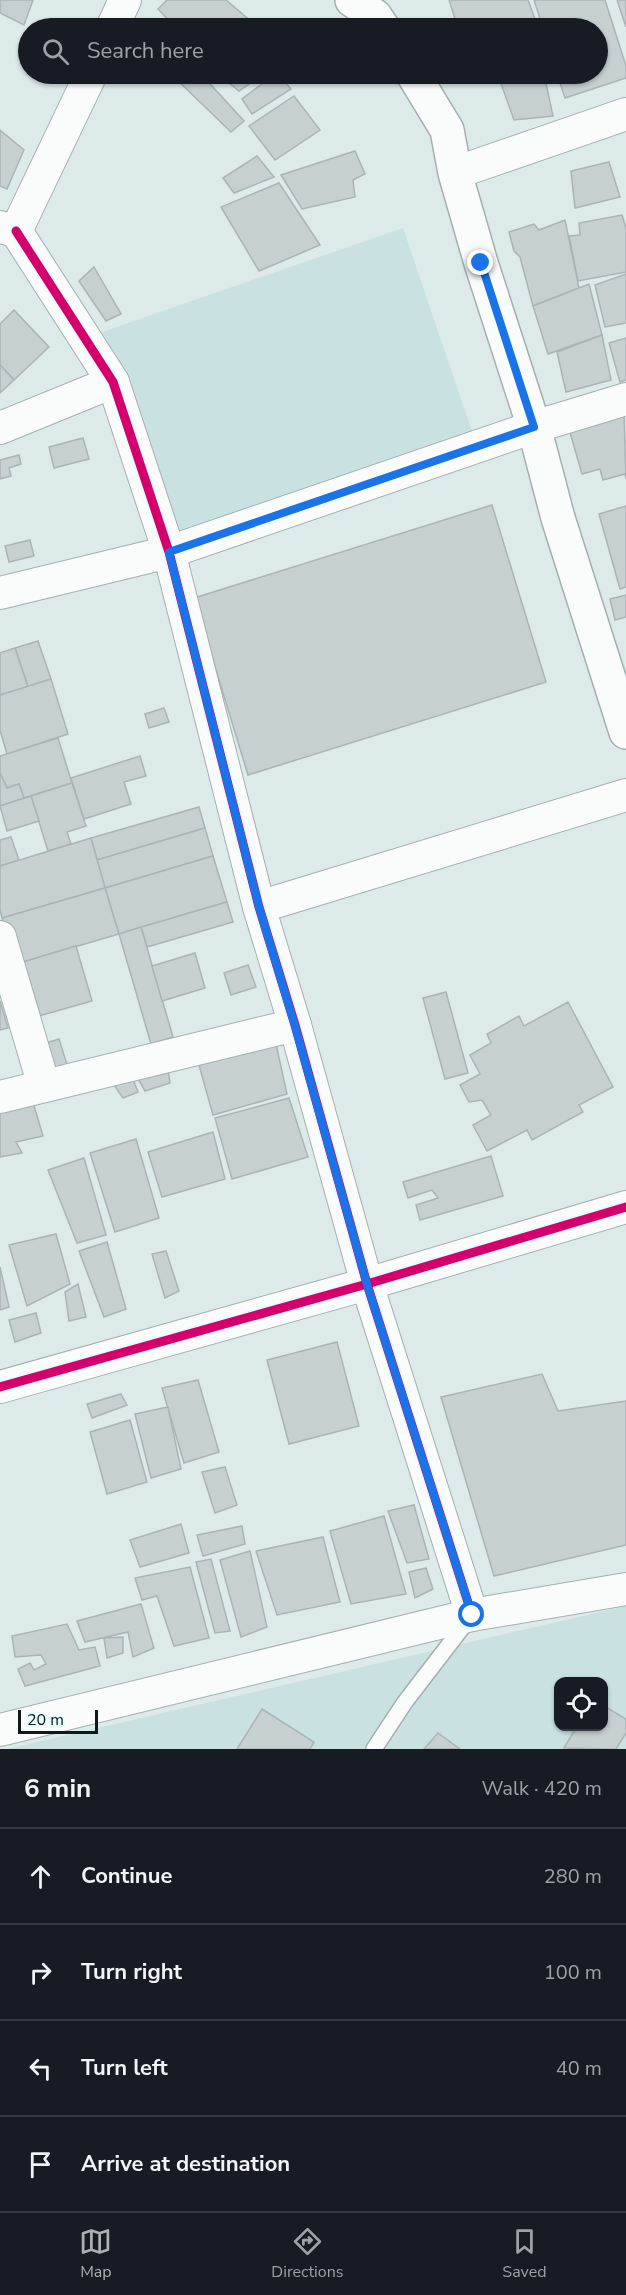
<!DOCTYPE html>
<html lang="en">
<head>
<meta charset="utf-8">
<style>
  :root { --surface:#171b24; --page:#20242c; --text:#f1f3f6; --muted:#9ea1a6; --line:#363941; --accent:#acb2b3 }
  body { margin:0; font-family:"Nunito Sans",sans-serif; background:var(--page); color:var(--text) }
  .controls { position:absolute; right:18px; bottom:18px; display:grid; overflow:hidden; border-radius:12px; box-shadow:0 2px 4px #0004 }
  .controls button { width:54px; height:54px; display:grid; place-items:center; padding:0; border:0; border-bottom:2px solid var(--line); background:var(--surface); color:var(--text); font:30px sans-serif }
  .scale { position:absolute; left:18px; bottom:15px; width:80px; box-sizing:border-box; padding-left:6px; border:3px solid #101819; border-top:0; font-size:16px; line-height:21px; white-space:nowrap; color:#101819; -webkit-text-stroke:4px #e5fcfd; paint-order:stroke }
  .stop { position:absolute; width:18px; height:18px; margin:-14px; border:4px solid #1a73e8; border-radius:50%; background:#fff }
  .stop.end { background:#1a73e8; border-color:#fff; box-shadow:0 2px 6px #0008 }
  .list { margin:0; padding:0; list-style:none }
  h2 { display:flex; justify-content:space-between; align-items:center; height:78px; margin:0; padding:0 24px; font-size:26px }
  h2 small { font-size:20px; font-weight:400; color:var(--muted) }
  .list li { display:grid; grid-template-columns:39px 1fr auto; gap:18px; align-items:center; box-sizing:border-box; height:96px; padding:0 24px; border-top:2px solid var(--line) }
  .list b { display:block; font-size:22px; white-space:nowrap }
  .list em { font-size:20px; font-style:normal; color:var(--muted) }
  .icon { flex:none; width:33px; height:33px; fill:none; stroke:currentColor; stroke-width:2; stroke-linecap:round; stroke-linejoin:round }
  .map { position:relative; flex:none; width:626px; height:1749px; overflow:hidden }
  .search { position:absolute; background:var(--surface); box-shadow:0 2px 4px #0004; left:18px; right:18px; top:18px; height:66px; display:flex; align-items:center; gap:15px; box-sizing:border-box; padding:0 21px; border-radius:33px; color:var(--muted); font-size:22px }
  .sheet { height:462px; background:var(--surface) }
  nav { display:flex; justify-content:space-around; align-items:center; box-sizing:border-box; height:84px; border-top:2px solid var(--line); background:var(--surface); font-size:16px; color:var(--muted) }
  nav a { display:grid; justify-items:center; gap:3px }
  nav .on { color:var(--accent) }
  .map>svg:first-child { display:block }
  .built { fill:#c9e1e1; fill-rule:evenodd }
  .building { fill:#c6d0d1; stroke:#aab4b6; stroke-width:1.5 }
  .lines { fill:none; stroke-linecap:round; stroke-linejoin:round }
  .service-casing { stroke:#a5afaf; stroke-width:18 }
  .minor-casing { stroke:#a5afaf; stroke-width:34 }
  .tertiary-casing { stroke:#a5afaf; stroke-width:36 }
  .service { stroke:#fafcfc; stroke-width:15 }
  .minor { stroke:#fafcfc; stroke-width:32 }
  .tertiary { stroke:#fafcfc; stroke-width:33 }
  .cycleway-casing { stroke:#e5fcfd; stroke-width:13 }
  .cycleway { stroke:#d6006c; stroke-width:9 }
  .route { stroke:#1a73e8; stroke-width:8 }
</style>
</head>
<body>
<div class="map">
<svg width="626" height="1749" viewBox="0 0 626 1749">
  <rect width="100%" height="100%" fill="#ddeaea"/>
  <!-- built -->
  <g class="built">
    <polygon points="403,228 475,440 174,543 102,332"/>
    <path d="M626,1606v143h-619l485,-112zM558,1682h46v44h-46z"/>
  </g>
  <!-- building -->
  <g class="building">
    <polygon points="0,0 33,0 24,25 0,13"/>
    <polygon points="167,0 226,0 259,28 176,28 158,9"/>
    <polygon points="449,0 528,0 538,27 458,28"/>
    <polygon points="534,0 605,0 626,66 626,78 565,98 557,74 598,74 598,28 543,28"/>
    <polygon points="617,0 626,0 626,27"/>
    <polygon points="171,74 201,74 244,121 231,132"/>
    <polygon points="230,74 264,74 239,91 224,79"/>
    <polygon points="275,74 278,74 291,89 252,114 242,99"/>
    <polygon points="544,74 553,116 514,120 499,78"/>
    <polygon points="294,96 320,130 275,160 249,126"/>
    <polygon points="0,130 24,150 7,189 0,186"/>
    <polygon points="355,151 365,174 353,180 355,197 302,209 281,175"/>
    <polygon points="257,156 274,177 234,193 223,178"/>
    <polygon points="609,162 620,197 575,208 571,171"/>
    <polygon points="279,183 320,245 259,271 221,207"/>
    <polygon points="622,215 626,228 626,272 578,281 569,236 580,235 579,223"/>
    <polygon points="565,220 579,288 533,306 520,257 514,251 509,232 534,224 539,230"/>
    <polygon points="94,267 121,314 106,321 79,281"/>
    <polygon points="626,274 626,323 605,327 595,285"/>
    <polygon points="589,284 602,335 548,354 533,306"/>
    <polygon points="14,310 49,347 14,380 0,365 0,324"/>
    <polygon points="602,335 611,380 566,392 557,352"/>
    <polygon points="626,338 626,380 620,382 609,343"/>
    <polygon points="0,365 14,380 0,393"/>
    <polygon points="624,413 626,479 625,474 603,480 600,469 582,474 569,429"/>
    <polygon points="83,438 89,459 54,468 49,447"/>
    <polygon points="19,455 21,464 9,468 11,476 0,479 0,460"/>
    <polygon points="492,505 546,682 248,775 194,598"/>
    <polygon points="626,506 626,587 620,589 599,514"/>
    <polygon points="30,540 34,556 9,562 5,546"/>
    <polygon points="626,595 626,617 615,620 610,599"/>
    <polygon points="38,641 51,679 28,687 15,648"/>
    <polygon points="15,648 28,687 0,695 0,653"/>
    <polygon points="51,679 68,734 7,754 0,730 0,695"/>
    <polygon points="164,708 169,722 149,728 145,714"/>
    <polygon points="58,738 72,783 24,798 19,784 7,788 0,773 0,756"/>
    <polygon points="140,756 146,776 124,782 131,804 84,819 71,778"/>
    <polygon points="0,773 7,788 19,784 24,798 0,806"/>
    <polygon points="72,783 86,826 67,832 71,844 48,851 31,796"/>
    <polygon points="31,796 39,821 7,831 0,806"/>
    <polygon points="199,807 205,828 97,860 91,838"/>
    <polygon points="205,828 213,856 105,888 97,860"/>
    <polygon points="11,837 19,860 0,866 0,840"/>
    <polygon points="91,838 105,888 2,918 0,910 0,866"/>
    <polygon points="213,856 227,902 119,934 105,888"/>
    <polygon points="105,888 119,934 16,964 2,918"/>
    <polygon points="227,902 233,922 147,947 141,927"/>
    <polygon points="141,927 173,1037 151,1044 119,934"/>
    <polygon points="76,946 92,1001 32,1018 16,964"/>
    <polygon points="195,953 205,988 162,1001 152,966"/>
    <polygon points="248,965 256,987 231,995 224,973"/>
    <polygon points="446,992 468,1073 445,1079 423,998"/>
    <polygon points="0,1001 8,1028 0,1030"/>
    <polygon points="568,1002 613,1087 579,1105 583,1112 532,1140 527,1130 487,1151 473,1125 491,1115 482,1100 469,1102 460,1085 480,1074 470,1055 491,1043 487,1034 519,1016 524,1026"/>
    <polygon points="274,1035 287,1094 213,1115 197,1058"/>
    <polygon points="59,1039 69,1071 52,1076 43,1044"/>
    <polygon points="167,1064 170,1083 145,1091 136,1075"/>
    <polygon points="133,1079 138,1092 123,1098 114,1085"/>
    <polygon points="289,1098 308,1157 232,1179 215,1118"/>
    <polygon points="32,1099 43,1136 16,1142 22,1153 0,1157 0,1107"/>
    <polygon points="213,1132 225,1179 162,1197 148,1152"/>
    <polygon points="136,1139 159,1218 115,1232 90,1153"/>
    <polygon points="491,1156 503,1196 420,1220 416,1205 438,1198 432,1190 408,1198 403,1182"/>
    <polygon points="84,1158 106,1235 77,1243 48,1170"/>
    <polygon points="56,1234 70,1284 27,1306 9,1245"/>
    <polygon points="107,1242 126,1309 104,1317 79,1251"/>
    <polygon points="166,1251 179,1291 165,1298 152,1254"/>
    <polygon points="0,1267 9,1307 0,1310"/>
    <polygon points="78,1284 86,1317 69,1321 65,1292"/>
    <polygon points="36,1313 41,1333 15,1342 9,1320"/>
    <polygon points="337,1342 359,1426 289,1444 267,1360"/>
    <polygon points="542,1374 558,1411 626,1401 626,1545 494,1576 441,1397"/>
    <polygon points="198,1380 219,1452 184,1463 162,1388"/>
    <polygon points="121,1394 127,1405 92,1418 87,1404"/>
    <polygon points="168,1407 181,1469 151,1478 135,1414"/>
    <polygon points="130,1420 147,1482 107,1494 90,1432"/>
    <polygon points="225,1467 237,1505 215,1513 202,1472"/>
    <polygon points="414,1505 429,1559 407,1563 388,1511"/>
    <polygon points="384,1516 406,1594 351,1604 330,1531"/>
    <polygon points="181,1524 189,1553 140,1567 130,1540"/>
    <polygon points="242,1526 245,1544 203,1556 197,1535"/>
    <polygon points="323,1537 340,1602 277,1615 256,1551"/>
    <polygon points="250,1551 267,1627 241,1637 220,1560"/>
    <polygon points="211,1559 230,1631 215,1633 196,1562"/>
    <polygon points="190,1567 209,1638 174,1646 157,1596 142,1600 135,1578"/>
    <polygon points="426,1568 433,1589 415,1598 409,1572"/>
    <polygon points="141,1604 154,1648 133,1657 128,1632 85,1642 77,1621"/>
    <polygon points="67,1624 79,1650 95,1647 100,1666 25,1686 18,1669 30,1663 34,1670 46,1664 41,1655 15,1657 12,1636"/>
    <polygon points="123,1637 123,1653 107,1658 104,1638"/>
    <polygon points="604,1706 626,1719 626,1733 616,1749 564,1748 577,1726 604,1726"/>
    <polygon points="262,1709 314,1742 310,1749 237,1749"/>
    <polygon points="438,1733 460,1749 424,1749"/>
  </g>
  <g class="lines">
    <defs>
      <polyline id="service" points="374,1749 405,1702 468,1620"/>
      <g id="minor">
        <polyline points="112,28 125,0"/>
        <polyline points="455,173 626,114"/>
        <polyline points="0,227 16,231 91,74"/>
        <polyline points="16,231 113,382 169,552 259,907 295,1025 367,1284 626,1207"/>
        <polyline points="0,428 113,382"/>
        <polyline points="0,593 169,552 534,427 626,399"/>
        <polyline points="259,907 626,795"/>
        <polyline points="0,937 44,1086"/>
        <polyline points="0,1097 295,1025"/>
        <polyline points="0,1387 367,1284 472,1615"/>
        <polyline points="0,1730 472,1615 626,1589"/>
      </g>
      <g id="tertiary">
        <polyline points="352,0 375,16 383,28"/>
        <polyline points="413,74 447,130 455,173 481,263 534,427 558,518 626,732"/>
      </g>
    </defs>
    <!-- service casing -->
    <use href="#service" class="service-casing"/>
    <!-- minor casing -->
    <use href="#minor" class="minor-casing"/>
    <!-- tertiary casing -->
    <use href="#tertiary" class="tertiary-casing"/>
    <!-- service -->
    <use href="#service" class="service"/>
    <!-- minor -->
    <use href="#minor" class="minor"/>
    <!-- tertiary -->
    <use href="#tertiary" class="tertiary"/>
    <defs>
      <g id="cycleway">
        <polyline points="16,231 113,382 169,552 259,907 295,1025 367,1284 626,1207"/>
        <polyline points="0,1387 367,1284 472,1615"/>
      </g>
    </defs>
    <!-- cycleway casing -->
    <use href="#cycleway" class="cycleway-casing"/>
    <!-- cycleway -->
    <use href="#cycleway" class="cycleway"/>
  </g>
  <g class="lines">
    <!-- route -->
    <polyline class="route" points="472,1615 367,1284 295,1026 259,907 169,552 534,427 481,263"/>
  </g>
</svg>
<div class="controls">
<button><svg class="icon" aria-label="locate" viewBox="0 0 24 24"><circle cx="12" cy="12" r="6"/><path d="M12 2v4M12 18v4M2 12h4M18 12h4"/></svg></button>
</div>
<div class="scale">20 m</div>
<div class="stop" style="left:472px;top:1615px"></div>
<div class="stop end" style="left:481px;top:263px"></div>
<div class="search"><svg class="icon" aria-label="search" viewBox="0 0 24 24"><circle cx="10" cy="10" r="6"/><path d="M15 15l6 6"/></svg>Search here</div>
</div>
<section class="sheet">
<h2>6 min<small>Walk · 420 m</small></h2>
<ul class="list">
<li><svg class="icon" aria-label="ahead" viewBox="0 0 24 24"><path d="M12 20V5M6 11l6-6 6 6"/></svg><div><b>Continue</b></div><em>280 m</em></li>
<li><svg class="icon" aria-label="right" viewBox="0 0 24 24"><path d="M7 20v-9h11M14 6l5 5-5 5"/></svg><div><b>Turn right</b></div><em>100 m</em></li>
<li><svg class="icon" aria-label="left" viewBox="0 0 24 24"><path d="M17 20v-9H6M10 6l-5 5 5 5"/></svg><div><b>Turn left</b></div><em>40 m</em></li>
<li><svg class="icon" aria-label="arrive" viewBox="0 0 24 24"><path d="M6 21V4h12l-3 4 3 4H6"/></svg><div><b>Arrive at destination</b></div></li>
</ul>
</section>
<nav>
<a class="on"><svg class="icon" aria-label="map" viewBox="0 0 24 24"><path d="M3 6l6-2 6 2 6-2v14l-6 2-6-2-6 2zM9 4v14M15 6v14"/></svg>Map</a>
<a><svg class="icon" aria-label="directions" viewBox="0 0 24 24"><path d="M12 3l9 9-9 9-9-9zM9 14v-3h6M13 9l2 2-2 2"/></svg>Directions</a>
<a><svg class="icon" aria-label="saved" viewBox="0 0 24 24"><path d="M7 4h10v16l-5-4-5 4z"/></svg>Saved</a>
</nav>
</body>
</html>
